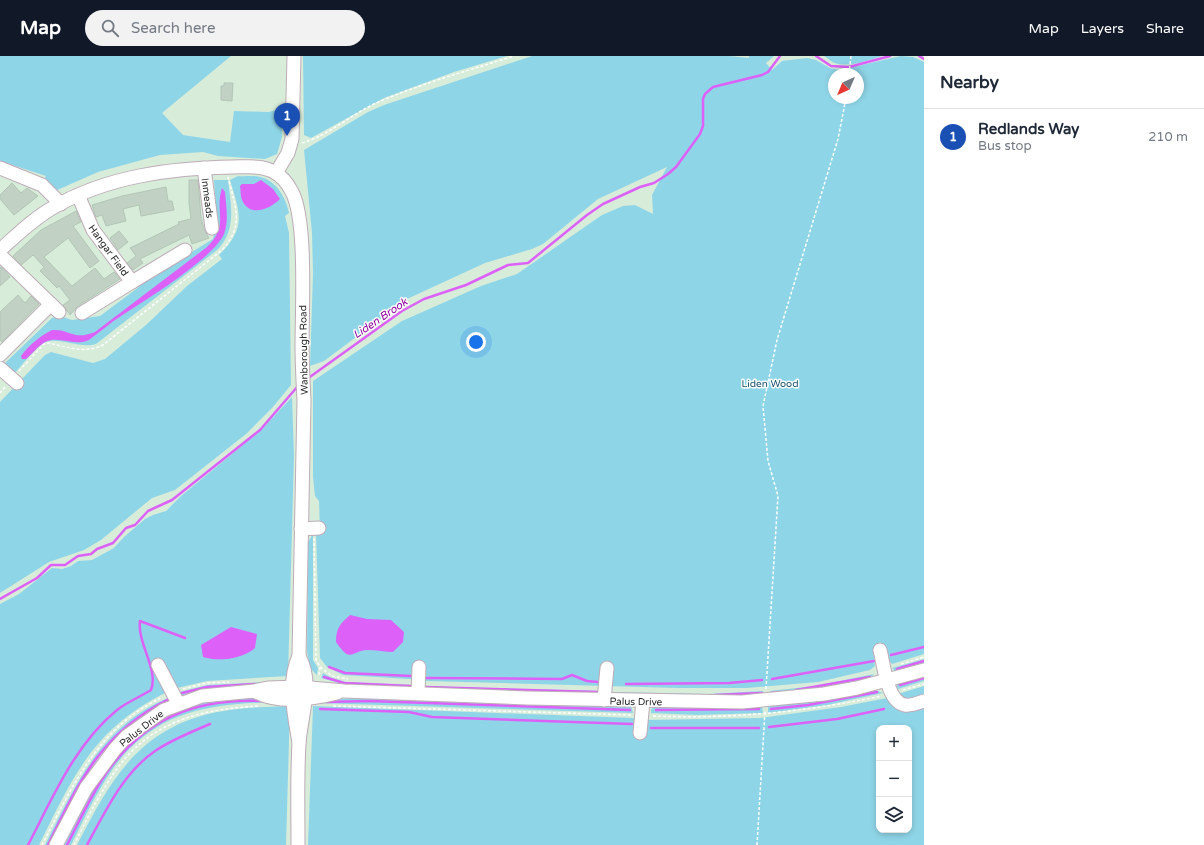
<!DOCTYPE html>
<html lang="en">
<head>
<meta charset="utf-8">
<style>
  :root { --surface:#fff; --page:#f2f2f3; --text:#1f2937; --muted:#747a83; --line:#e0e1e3; --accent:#111827 }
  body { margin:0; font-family:"Varela Round",sans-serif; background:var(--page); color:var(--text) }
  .controls { position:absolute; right:12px; bottom:12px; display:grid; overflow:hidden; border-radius:8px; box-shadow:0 2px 6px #0003 }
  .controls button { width:36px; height:36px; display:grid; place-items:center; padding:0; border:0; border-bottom:1px solid var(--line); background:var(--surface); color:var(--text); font:20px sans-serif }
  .compass { position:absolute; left:828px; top:12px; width:36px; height:36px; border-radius:50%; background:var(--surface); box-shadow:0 2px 6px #0003; rotate:224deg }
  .you { position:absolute; left:476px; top:286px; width:14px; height:14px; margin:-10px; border:3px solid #fff; border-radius:50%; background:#1a73e8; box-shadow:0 0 0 6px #1a73e833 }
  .badge { display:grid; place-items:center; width:26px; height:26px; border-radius:50%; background:var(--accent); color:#fff; font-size:13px; font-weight:700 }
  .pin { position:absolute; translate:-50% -33px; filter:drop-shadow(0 1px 2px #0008) }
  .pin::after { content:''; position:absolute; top:21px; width:14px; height:12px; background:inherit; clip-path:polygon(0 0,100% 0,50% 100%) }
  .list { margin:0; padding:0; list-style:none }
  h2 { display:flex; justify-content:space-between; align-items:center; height:52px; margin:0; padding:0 16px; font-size:17px }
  h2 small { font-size:13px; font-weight:400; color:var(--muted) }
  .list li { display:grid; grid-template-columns:26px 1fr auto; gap:12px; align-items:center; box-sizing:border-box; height:56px; padding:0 16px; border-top:1px solid var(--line) }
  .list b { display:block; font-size:15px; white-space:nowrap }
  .list p { margin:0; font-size:13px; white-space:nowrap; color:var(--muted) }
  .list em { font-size:13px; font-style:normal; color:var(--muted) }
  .icon { flex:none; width:22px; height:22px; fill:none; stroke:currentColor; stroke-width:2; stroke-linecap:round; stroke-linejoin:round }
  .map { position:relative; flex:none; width:924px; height:789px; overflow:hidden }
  header { display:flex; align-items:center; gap:24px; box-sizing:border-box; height:56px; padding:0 20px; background:var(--accent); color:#fff }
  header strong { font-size:19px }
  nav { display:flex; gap:22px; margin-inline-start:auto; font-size:14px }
  .search { width:280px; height:36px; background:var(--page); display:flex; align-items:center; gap:10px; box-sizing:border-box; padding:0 14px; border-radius:22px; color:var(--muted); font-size:15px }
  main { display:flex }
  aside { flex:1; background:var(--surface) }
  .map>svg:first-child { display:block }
  .green { fill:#8fd5e8; fill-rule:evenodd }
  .water { fill:#dd61f8 }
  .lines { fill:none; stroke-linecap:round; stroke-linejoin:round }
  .stream { stroke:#dd61f8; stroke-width:2.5 }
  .building { fill:#c1d1c4; stroke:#b2c7b6 }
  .minor-casing { stroke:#beacb7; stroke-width:15 }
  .path { stroke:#fff; stroke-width:1.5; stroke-dasharray:3 2; stroke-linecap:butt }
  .minor { stroke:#fff; stroke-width:13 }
  .labels { text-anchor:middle; stroke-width:3; stroke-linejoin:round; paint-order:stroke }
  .street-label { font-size:10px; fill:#282828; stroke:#fff }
  .park-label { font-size:10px; fill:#144b69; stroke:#fff }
  .water-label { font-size:11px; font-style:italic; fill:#9103a1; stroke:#fff }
</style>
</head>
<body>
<header>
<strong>Map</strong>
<div class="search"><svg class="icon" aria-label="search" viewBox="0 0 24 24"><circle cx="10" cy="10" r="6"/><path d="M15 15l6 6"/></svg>Search here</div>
<nav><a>Map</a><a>Layers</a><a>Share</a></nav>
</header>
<main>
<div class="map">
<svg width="924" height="789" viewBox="0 0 924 789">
  <rect width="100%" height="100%" fill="#d8ecda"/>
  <!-- green -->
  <g class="green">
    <polygon points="0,0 231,0 162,57 183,79 230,86 234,55 268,56 282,53 282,81 277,98 265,103 218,100 203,96 160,99 98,116 55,135 43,125 46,120 0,105"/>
    <polygon points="303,0 507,0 454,16 384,42 311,82 304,79"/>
    <path d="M532,0h197l20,2v-2h25l-8,7 6,7 10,-9 25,-3 9,2 14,8 10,2 61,-14 12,1 11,5v592l-32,10 -4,-5 -2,-13 -13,4 2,16 -5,4 -52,12 -71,6h-69l-251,-7 -4,-2h-14l-66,-4 -16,-8 -7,-9 -4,-125h4l-1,-32 -4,-5 -2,-19v-96l89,-60 79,-35 36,-12 85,-59 21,-9 12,-1 18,9 -1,-19 15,-28 -69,32 -55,45 -11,5 -47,14 -78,36 -83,62 -14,5 3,-93 -1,-40 -8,-83 64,-38 16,-7zM834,18h24v24h-24z"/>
    <path d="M824,0h58c-13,4 -33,12 -47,7 -4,-1 -7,-5 -11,-7z"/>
    <path d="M238,120c8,1 15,-1 22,1 16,3 26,21 29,36l-4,3 4,17 2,152 -19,23 -26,26 -71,56 -23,8 -51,42 -17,10 -35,12 -49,31v-191l45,-47 6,-3 42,11 12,-4 41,-34 41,-39 35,-27 -3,-4c28,-28 21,-41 11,-75z"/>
    <path d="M214,124h14c3,25 9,50 -11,70l-121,94c-16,5 -36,-7 -50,-2 -10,4 -25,25 -33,33l-10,-10 49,-47 8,-2 12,4 28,-4 39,-29 -1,-2 75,-46 4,-18z"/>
    <path d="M292,341l2,59 -6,220 -81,5 -30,7 -16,-30 -10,4 16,30c-74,37 -93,83 -128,153h-39v-241l19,-10 33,-26 10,1 9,-3 7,-5 14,-1 22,-12 10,-11 21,-18 8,-4 13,-4 15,-15 79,-65z"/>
    <polygon points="313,478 313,604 318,612 317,619 310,612 307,595 308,486"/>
    <polygon points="924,603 924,608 896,616 892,612"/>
    <polygon points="323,617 332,622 346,626 412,629 412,632 346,629 321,622"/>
    <path d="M874,618c-7,12 -87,18 -104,20v-3l45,-5z"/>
    <polygon points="924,618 924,625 898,633 896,627"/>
    <polygon points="284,625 201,634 180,640 179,636 208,629"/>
    <polygon points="423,630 599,635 599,638 423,632"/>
    <polygon points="924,630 924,642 909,645 898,638"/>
    <polygon points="875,634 883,637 827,649 768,657 768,649"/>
    <polygon points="763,635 763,639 726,641 609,639 609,636 708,638"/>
    <path d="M239,640l46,6c-71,1 -131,6 -175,71 -15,22 -27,48 -39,72h-7l35,-68 30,-35 28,-21 29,-16z"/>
    <path d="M170,641l2,3c-18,9 -37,19 -52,33 -32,31 -50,73 -69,112h-6c31,-62 57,-120 125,-148z"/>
    <polygon points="357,642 631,650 633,657 317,647 317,644"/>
    <path d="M887,642l14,14 23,-6v139h-616l5,-139 320,12 14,2 113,-2 81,-11zM879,672h30v102h-30z"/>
    <path d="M290,650l-4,139h-209c35,-68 64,-120 146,-134 22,-4 45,-4 67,-5z"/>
    <polygon points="657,650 762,650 763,657 697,659 651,657 651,653"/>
  </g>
  <!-- water -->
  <g class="water">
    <path d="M261,124l12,9 7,10c-10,10 -29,18 -37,3 -3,-5 -2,-11 -3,-16l2,-2h12z"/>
    <path d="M222,132l3,4c1,13 4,29 -1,42 -10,24 -80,67 -103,82 -11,7 -21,16 -32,24 -14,7 -30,-5 -44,2 -7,4 -13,12 -19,17h-4l-1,-3c8,-11 19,-20 31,-26 19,-1 21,11 43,2l112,-85c23,-22 7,-35 15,-59z"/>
    <path d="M350,559l17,4 24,1 13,12 -1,10 -10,10c-8,0 -16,-2 -25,-2 -17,0 -16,15 -32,-8 0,-14 4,-18 14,-27z"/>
    <path d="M231,571l26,7 -2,14c-13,11 -36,14 -52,9l-2,-12z"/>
  </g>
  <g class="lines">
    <!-- stream -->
    <g class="stream">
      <polyline points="816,0 831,10 849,11 890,0"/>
      <polyline points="919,0 924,3"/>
      <polyline points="307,323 402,255 424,243 466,229 508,209 528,207 587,159 603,148 640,131 654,127 668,118 676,111 700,78 703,70 703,43 705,38 713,31 762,19 768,16 780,0"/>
      <polyline points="0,543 37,522 51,509 65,509 78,500 91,498 97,493 113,487 126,472 135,469 148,455 172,444 260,374 298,330"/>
      <polyline points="891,599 924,591"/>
      <polyline points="329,611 345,617 411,620"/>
      <polyline points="897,613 924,605"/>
      <polyline points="324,621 344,627 410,630"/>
      <polyline points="427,622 562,623 572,619 587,625 598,626"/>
      <polyline points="772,623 874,605"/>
      <polyline points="626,628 729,627 762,624"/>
      <polyline points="900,629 924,622"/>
      <polyline points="425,631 598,636"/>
      <polyline points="796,634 870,621"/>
      <polyline points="182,637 207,631 255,628"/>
      <polyline points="772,637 779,636"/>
      <polyline points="715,639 762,637"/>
      <polyline points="326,646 369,645 630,654"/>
      <polyline points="320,653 409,656 432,661 632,668"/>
      <polyline points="771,653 808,649 877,636"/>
      <polyline points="656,654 759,653"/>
      <polyline points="769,671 837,663 884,653"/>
      <polyline points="651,672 759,672"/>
      <path d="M28,789c24,-46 47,-101 89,-135 10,-8 23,-13 34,-20 8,-20 -14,-47 -11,-69l45,17"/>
      <path d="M48,789c31,-64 54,-113 121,-146"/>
      <path d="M67,789c12,-23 23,-48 38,-70 39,-57 91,-77 157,-74"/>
      <path d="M87,789c18,-33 36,-72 68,-94 16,-11 36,-19 55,-27"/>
    </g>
  </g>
  <!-- building -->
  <g class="building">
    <polygon points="224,27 233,27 232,45 221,44 221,30 224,30"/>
    <polygon points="189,124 198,124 201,161 204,173 209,182 192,188 189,179 140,203 143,207 133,214 127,207 136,200 130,192 179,168 178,166 191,163 189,147"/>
    <polygon points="12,127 21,137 27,132 38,140 14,159 0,143 0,139"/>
    <polygon points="166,131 168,145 172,145 174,154 141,160 139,149 123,153 126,165 106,170 102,159 96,161 92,149 122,140"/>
    <polygon points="76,155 81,166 73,170 99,205 90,212 68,182 44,201 72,230 95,212 104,223 114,216 120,223 78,250 70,259 63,249 70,244 59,230 57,232 40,215 44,211 33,199 21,209 13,200 41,174"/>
    <polygon points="119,175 128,186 118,194 110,182"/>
    <polygon points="1,211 10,221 0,230 0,212"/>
    <polygon points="18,239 25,247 31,240 39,248 2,286 0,284 0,256"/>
  </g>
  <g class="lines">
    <defs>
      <g id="minor">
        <polyline points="0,112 42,129 61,148"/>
        <polyline points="204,112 212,172"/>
        <polyline points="276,117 288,97 292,83 294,0"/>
        <polyline points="78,139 93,174 132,226 82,257"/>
        <path d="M0,194c17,-15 34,-32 54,-43 54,-31 118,-39 179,-40 13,0 29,-2 41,5 8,4 14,12 18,20 15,28 10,118 10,153 0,19 1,37 2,55l-5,256c-12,26 -5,58 0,86"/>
        <polyline points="0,199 59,256"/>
        <polyline points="132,226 185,194"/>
        <polyline points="0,299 51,248"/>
        <polyline points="0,312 17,327"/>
        <polyline points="301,473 319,472"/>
        <path d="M880,594c4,15 7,52 25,55 6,1 13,-2 19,-4"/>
        <polyline points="158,609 178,647"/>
        <path d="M256,636c23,12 57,7 81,1"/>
        <polyline points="418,637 419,611"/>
        <polyline points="604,644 607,612"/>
        <polyline points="640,677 643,645"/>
        <polyline points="56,789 86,732 115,693 127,680 164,654 202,640 254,635 268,632 299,631 344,635 527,642 742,646 824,638 857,632 924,614"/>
        <path d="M298,789c0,-34 -1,-68 1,-102 2,-29 15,-59 0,-87"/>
      </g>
    </defs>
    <!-- minor casing -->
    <use href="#minor" class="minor-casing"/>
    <!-- path -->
    <g class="path">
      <polyline points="849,18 851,0"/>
      <path d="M302,87c27,-8 47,-27 72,-39 45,-20 93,-33 140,-48"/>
      <path d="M19,315l25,-27 4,-1c19,4 37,11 55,2l119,-95c23,-24 13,-44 6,-73"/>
      <polyline points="0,337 5,331"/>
      <polyline points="314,482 316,604 320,611 319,619"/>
      <polyline points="901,608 924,601"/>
      <polyline points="320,611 332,620 348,623"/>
      <polyline points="183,633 206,627 229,626"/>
      <polyline points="766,633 778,440 768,405 763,350 777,284 838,83 846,42"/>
      <polyline points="903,634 924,628"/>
      <polyline points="333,650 631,659"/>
      <path d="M653,660c80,3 151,-4 229,-20"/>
      <path d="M42,789c31,-60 56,-118 121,-148"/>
      <path d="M74,789c12,-24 24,-49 40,-72 35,-52 87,-64 146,-67"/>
      <polyline points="757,789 765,655"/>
    </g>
    <!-- minor -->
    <use href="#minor" class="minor"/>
  </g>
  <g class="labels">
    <!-- street labels -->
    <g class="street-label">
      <text transform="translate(208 142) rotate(83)" y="4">Inmeads</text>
      <text transform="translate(109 194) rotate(54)" y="4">Hangar Field</text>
      <text transform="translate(303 294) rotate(-91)" y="4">Wanborough Road</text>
      <text transform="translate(636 645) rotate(1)" y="4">Palus Drive</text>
      <text transform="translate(141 672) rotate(-38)" y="4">Palus Drive</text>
    </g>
    <!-- park labels -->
    <g class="park-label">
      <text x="770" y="331">Liden Wood</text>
    </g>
    <!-- water labels -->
    <g class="water-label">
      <text transform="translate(380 262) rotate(-34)" y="4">Liden Brook</text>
    </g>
  </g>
</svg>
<div class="controls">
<button>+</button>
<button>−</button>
<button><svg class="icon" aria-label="layers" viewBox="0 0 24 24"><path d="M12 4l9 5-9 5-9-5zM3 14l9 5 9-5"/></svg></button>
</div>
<svg class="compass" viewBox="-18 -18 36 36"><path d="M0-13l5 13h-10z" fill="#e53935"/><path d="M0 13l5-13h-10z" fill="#747a83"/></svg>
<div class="you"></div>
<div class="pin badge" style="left:287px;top:80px;background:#1a4fb4">1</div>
</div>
<aside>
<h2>Nearby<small></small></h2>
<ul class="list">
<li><span class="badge" style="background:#1a4fb4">1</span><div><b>Redlands Way</b><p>Bus stop</p></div><em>210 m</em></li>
</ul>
</aside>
</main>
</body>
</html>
